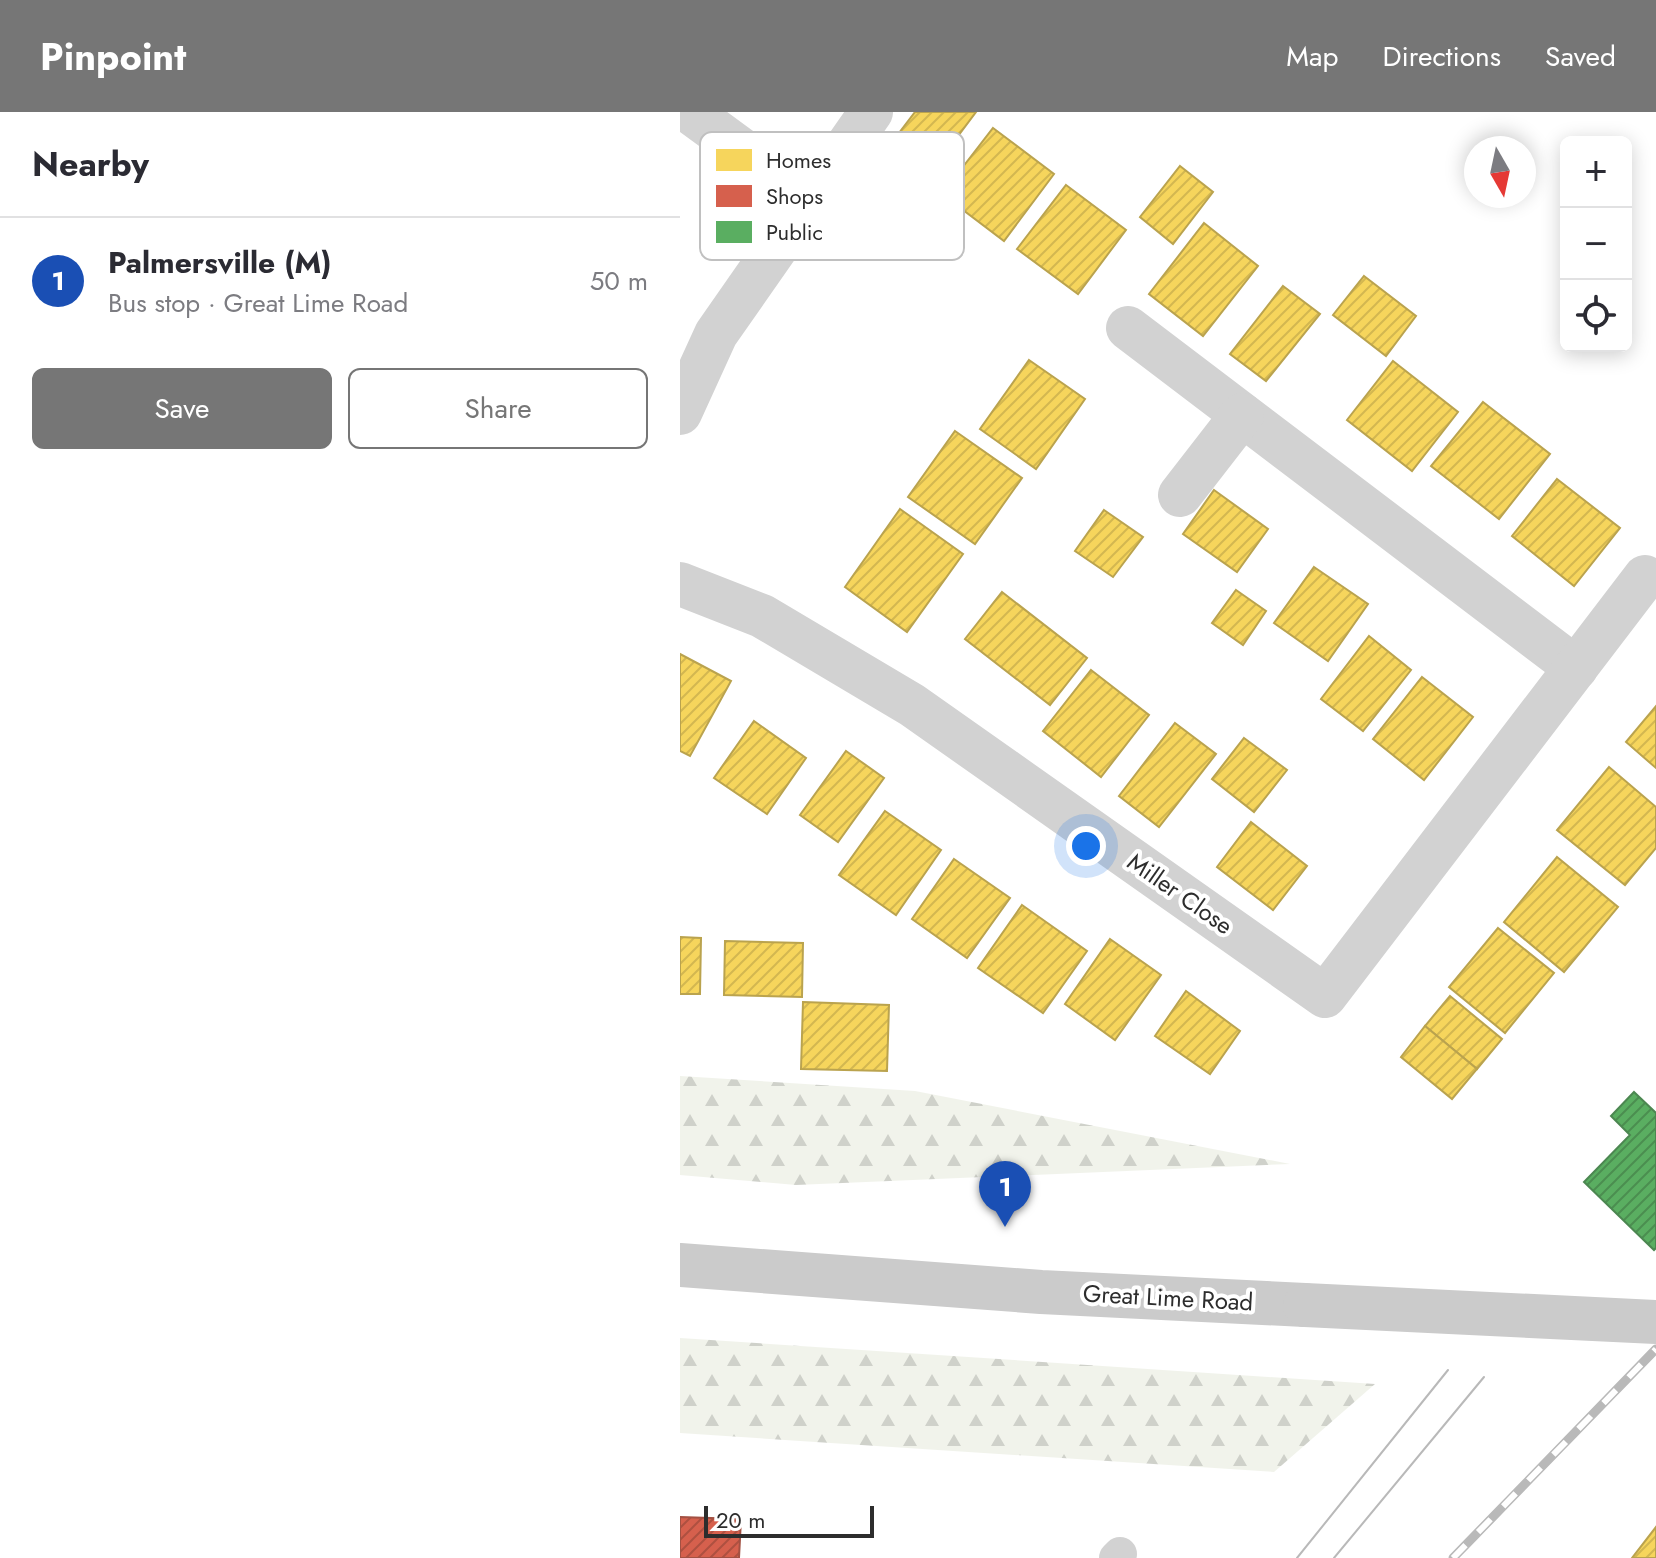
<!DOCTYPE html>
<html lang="en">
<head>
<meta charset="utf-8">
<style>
  :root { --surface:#fff; --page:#f7f7f7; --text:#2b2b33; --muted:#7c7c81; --line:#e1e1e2; --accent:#767676 }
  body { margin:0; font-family:Jost,sans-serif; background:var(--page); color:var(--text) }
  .controls { position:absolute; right:24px; top:24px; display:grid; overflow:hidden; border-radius:12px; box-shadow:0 4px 20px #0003 }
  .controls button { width:72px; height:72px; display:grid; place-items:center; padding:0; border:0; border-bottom:2px solid var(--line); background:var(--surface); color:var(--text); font:40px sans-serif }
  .compass { position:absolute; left:784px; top:24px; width:72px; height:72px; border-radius:50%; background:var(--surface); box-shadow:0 4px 20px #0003; rotate:171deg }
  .scale { position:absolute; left:24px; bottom:20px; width:170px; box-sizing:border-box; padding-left:8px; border:4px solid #2d2d2d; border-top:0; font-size:22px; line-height:28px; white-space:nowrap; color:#2d2d2d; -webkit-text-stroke:6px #fff; paint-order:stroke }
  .you { position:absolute; left:406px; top:734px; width:28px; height:28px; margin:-20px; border:6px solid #fff; border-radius:50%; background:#1a73e8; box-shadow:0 0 0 12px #1a73e833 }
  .badge { display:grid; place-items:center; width:52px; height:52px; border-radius:50%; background:var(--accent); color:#fff; font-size:26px; font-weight:700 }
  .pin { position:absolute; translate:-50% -66px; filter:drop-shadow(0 2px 4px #0008) }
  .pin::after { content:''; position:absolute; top:42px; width:28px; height:24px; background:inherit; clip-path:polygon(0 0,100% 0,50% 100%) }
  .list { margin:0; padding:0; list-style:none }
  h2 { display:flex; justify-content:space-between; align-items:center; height:104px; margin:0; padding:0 32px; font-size:34px }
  h2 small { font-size:26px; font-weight:400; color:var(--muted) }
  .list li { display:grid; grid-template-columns:52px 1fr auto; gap:24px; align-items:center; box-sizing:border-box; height:128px; padding:0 32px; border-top:2px solid var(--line) }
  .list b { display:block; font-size:30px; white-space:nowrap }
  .list p { margin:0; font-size:26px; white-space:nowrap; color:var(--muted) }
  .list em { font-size:26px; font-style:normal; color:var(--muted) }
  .actions { display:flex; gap:16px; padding:24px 32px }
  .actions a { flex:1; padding:18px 0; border:2px solid var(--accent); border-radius:12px; text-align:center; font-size:28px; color:var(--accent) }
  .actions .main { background:var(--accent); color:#fff }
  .icon { flex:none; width:44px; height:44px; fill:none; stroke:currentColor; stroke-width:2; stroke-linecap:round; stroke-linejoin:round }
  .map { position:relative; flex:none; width:976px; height:1446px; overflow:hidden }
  header { display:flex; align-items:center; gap:48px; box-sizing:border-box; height:112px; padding:0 40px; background:var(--accent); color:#fff }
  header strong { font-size:38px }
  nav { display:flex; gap:44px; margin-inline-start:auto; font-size:28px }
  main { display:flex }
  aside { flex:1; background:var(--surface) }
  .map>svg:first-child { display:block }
  .forest { fill:url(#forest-firs) }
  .homes { fill:url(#homes-hatch); stroke:#baa34e; stroke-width:2 }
  .shops { fill:url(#shops-hatch); stroke:#a35143; stroke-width:2 }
  .public { fill:url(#public-hatch); stroke:#4c8751; stroke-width:2 }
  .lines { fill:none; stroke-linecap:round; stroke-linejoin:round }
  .lane { stroke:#d2d2d2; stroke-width:34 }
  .street { stroke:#d2d2d2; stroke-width:44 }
  .secondary { stroke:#cbcbcb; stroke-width:44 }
  .tram { stroke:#b9b9b9; stroke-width:2 }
  .rail-casing { stroke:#b9b9b9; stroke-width:9 }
  .rail { stroke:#fff; stroke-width:6; stroke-dasharray:18; stroke-linecap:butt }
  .secondary-bridge { stroke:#cbcbcb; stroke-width:44 }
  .labels { text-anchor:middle; stroke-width:8; stroke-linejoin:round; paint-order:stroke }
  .street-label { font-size:24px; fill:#2d2d2d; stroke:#fff }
  .key { fill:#fff; stroke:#c0c0c0; stroke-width:2 }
  .key-label { font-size:22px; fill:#2d2d2d }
</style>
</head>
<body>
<header>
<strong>Pinpoint</strong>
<nav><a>Map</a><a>Directions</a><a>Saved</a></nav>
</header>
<main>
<aside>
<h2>Nearby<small></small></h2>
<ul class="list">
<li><span class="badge" style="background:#1a4fb4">1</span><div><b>Palmersville (M)</b><p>Bus stop · Great Lime Road</p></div><em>50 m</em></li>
</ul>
<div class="actions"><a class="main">Save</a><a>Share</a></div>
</aside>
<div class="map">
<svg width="976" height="1446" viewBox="0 0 976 1446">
  <defs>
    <pattern id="forest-firs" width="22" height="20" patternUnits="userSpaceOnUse" patternTransform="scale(2)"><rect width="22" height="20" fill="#f1f3eb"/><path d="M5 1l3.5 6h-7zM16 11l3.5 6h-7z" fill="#cfd1ca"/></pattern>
    <pattern id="homes-hatch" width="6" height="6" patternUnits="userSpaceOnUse" patternTransform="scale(2)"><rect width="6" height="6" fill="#f6d55c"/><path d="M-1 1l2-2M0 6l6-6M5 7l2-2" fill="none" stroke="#d3b750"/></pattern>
    <pattern id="shops-hatch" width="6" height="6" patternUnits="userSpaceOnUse" patternTransform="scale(2)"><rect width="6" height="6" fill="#d6604d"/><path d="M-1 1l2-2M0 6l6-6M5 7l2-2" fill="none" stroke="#ae5040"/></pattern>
    <pattern id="public-hatch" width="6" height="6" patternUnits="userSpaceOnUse" patternTransform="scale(2)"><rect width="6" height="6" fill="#5aae61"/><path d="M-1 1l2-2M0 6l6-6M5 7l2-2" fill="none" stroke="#4b8e50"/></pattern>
  </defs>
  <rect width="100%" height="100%" fill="#fff"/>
  <!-- forest -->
  <g class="forest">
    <polygon points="0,964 235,979 610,1052 116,1073 0,1063"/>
    <polygon points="0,1226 695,1272 594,1360 0,1321"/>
  </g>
  <!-- homes -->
  <g class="homes">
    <polygon points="235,0 296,0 248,64 209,34"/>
    <polygon points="313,16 374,62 324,129 262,82"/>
    <polygon points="500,54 533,80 493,132 460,105"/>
    <polygon points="386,73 446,118 398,182 337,137"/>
    <polygon points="524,111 578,154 523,224 469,182"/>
    <polygon points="684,164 736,204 706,244 653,203"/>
    <polygon points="603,174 640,202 586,269 550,242"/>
    <polygon points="349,248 405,287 356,357 300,317"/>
    <polygon points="713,249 778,300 732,359 667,308"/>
    <polygon points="803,290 870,342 819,407 751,354"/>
    <polygon points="275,319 342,366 295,432 228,385"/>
    <polygon points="877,367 940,416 894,474 832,424"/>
    <polygon points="534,378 588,417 557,460 503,422"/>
    <polygon points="220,397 283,442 227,520 165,475"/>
    <polygon points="424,398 463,425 433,465 395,439"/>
    <polygon points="634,455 688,492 648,549 594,511"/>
    <polygon points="556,478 586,499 563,533 532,511"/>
    <polygon points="322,480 407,546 370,593 285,527"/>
    <polygon points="689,524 731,558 683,619 641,587"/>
    <polygon points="0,542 51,569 10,644 0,639"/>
    <polygon points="411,558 469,603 421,665 363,619"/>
    <polygon points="742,565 793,605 744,668 693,627"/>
    <polygon points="976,594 976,656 946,630"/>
    <polygon points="74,609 126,646 87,702 34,666"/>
    <polygon points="495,611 536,642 479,715 439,684"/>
    <polygon points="564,626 607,658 574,700 532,667"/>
    <polygon points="166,639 204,666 158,730 120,703"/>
    <polygon points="929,655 976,695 976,736 945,773 877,718"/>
    <polygon points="205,699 261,738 216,803 159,763"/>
    <polygon points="571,710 627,754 593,798 537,755"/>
    <polygon points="877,745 938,795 884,860 824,810"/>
    <polygon points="274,747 330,786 287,846 232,807"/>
    <polygon points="342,793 407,839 363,901 298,856"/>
    <polygon points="818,816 874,861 825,921 769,875"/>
    <polygon points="0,825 21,826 20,882 0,882"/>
    <polygon points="430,827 481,863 435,928 385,892"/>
    <polygon points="45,829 123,831 122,885 44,883"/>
    <polygon points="506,879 560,919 530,962 475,924"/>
    <polygon points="770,884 822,927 797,957 745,914"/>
    <polygon points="123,890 209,893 207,959 121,957"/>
    <polygon points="745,914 797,957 772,987 721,945"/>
    <polygon points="976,1415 976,1446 952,1446"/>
  </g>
  <!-- shops -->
  <polygon class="shops" points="0,1405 61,1407 59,1446 0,1446"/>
  <!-- public -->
  <polygon class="public" points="954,980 976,1001 976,1136 974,1138 904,1070 950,1023 931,1004"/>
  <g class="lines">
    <!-- lane -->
    <polyline class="lane" points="436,1446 440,1442"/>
    <!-- street -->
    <g class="street">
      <polyline points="10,0 130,88"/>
      <polyline points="448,216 896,556"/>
      <polyline points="0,301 36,222 191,0"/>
      <polyline points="500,383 562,303"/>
      <polyline points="0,472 82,504 232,593 645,884 965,465"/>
    </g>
    <!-- secondary -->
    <polyline class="secondary" points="0,1153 361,1180 625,1193"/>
    <!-- tram -->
    <g class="tram">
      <polyline points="617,1446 768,1258"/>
      <polyline points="654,1446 804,1265"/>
    </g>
    <defs>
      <polyline id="rail" points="773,1446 976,1237"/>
    </defs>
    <!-- rail casing -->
    <use href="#rail" class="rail-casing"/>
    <!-- rail -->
    <use href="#rail" class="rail"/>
    <!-- secondary-bridge -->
    <polyline class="secondary-bridge" points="625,1193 976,1210"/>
  </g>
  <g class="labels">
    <!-- street labels -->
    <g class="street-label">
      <text transform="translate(500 782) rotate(35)" y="8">Miller Close</text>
      <text transform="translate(488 1186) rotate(3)" y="8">Great Lime Road</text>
    </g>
  </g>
  <!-- legend -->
  <rect x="20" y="20" width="264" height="128" rx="12" class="key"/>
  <rect x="36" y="37" width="36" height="22" fill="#f6d55c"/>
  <rect x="36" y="73" width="36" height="22" fill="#d6604d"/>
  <rect x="36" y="109" width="36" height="22" fill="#5aae61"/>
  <g class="key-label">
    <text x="86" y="56">Homes</text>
    <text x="86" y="92">Shops</text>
    <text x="86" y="128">Public</text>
  </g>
</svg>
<div class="controls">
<button>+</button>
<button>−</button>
<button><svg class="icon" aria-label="locate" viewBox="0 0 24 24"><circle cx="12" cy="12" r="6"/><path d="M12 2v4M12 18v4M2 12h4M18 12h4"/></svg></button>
</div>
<svg class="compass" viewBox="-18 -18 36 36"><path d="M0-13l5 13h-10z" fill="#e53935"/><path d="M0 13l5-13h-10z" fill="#7c7c81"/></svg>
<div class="scale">20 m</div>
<div class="you"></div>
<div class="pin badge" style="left:325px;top:1115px;background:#1a4fb4">1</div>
</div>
</main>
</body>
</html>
